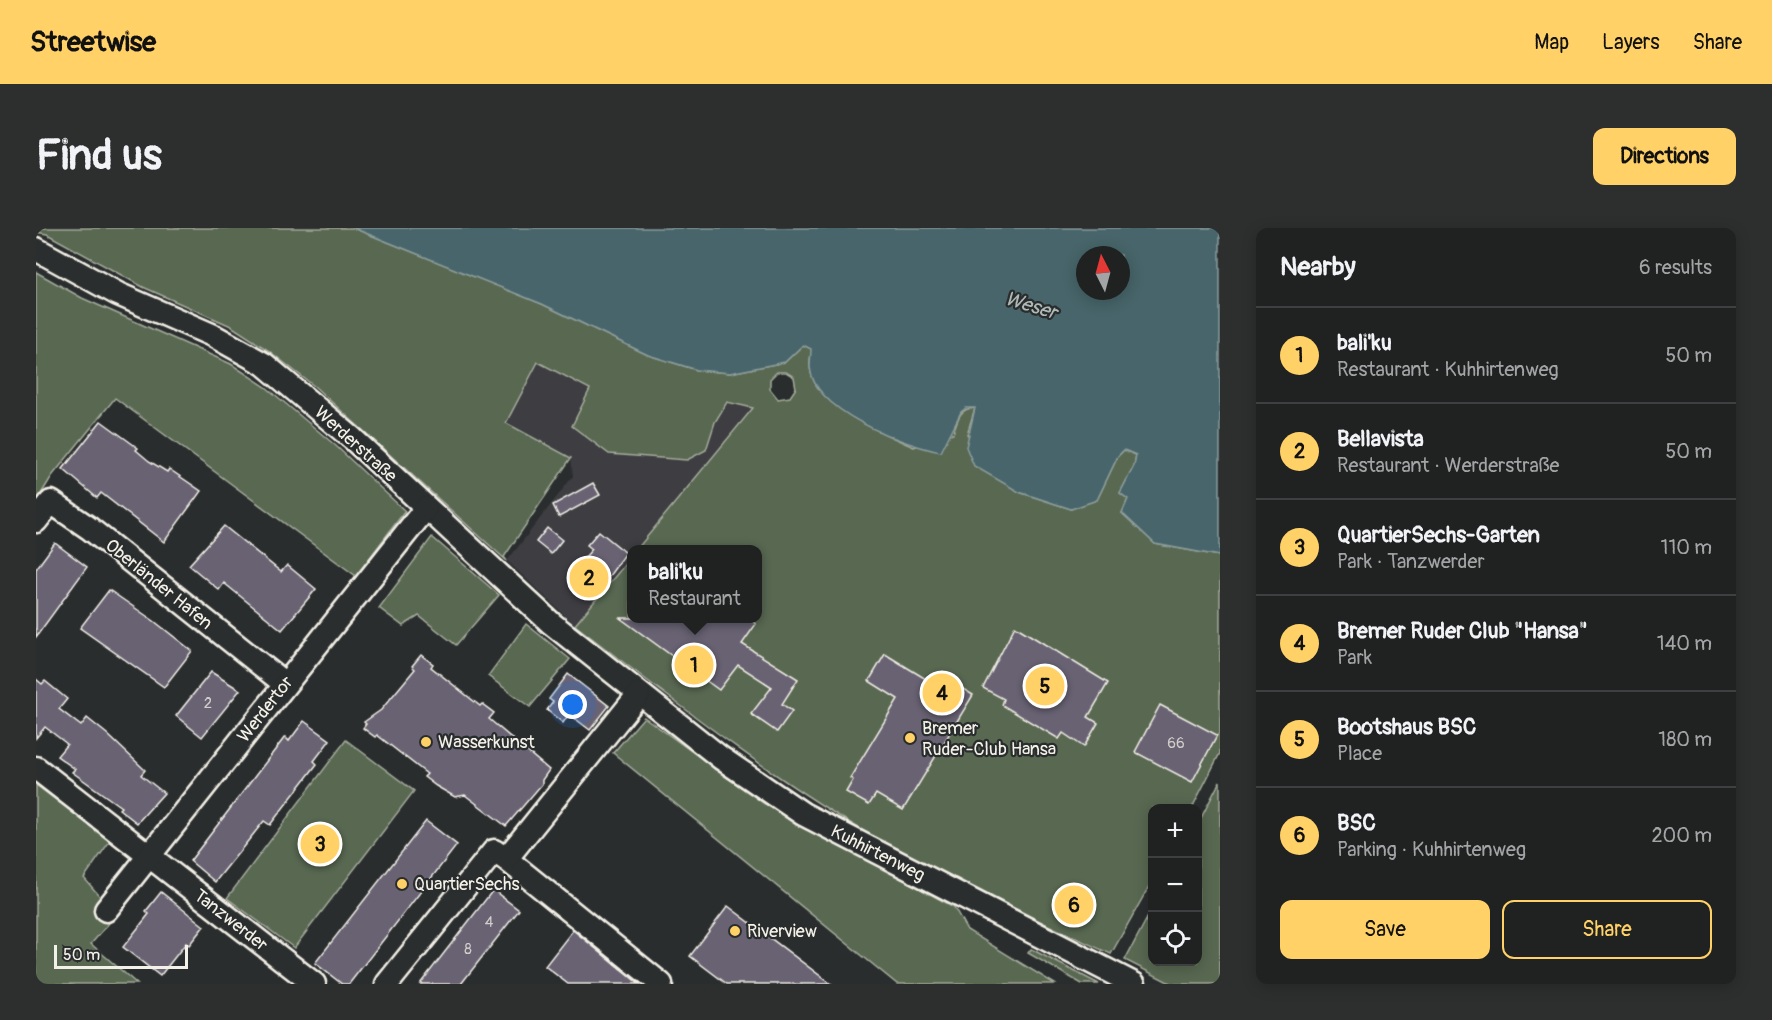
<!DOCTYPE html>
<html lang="en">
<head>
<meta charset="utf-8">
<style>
  :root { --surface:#202222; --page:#2d2f2f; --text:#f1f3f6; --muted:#a2a4a5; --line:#3d3f40; --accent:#ffd166 }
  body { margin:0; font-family:Pangolin,sans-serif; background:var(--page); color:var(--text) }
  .controls { position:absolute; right:18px; bottom:18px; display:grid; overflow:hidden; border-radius:12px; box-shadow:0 3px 15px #0003 }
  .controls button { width:54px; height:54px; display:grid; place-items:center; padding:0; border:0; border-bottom:2px solid var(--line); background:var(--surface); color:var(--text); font:30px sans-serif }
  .compass { position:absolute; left:1040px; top:18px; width:54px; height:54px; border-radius:50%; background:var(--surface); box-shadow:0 3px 15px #0003; rotate:354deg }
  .scale { position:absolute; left:18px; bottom:15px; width:134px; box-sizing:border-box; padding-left:6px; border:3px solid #f4f1e8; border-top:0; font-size:16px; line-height:21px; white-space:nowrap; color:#f4f1e8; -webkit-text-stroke:4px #2a2d2e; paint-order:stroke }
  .you { position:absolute; left:537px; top:477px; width:21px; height:21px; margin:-15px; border:4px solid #fff; border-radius:50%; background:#1a73e8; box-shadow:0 0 0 9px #1a73e833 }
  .badge { display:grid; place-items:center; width:39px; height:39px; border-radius:50%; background:var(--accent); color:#111; font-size:20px; font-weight:700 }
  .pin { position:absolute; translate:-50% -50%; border:3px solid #fff; box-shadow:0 2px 6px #0006 }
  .popup { position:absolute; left:591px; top:317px; width:135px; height:78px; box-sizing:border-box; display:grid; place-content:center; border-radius:12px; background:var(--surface); filter:drop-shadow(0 2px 4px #0005); font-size:20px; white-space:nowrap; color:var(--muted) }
  .popup b { font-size:22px; color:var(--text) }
  .popup::after { content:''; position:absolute; left:50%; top:100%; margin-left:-12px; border:12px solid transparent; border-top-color:var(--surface) }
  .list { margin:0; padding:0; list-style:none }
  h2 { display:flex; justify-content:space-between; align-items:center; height:78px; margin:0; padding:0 24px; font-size:26px }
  h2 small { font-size:20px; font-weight:400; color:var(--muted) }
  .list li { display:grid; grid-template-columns:39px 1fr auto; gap:18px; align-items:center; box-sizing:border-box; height:96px; padding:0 24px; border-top:2px solid var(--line) }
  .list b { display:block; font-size:22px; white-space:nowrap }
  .list p { margin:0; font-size:20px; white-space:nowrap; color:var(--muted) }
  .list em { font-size:20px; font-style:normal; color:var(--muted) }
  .actions { display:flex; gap:12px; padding:18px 24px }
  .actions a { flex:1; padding:14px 0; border:2px solid var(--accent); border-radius:12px; text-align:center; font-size:21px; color:var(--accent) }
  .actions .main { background:var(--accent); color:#111 }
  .icon { flex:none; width:33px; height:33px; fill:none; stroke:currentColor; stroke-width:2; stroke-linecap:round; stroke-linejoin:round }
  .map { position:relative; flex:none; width:1184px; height:756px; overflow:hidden; border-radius:12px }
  header { display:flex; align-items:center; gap:36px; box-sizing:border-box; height:84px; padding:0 30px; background:var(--accent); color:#111 }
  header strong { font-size:28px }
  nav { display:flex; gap:33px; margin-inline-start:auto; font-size:21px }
  .intro { display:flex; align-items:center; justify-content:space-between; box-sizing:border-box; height:144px; padding:0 36px }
  h1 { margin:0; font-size:42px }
  .button { padding:15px 27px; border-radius:12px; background:var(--accent); color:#111; font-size:21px; font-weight:700 }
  main { display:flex; gap:36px; padding:0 36px }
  aside { flex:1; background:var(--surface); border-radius:12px; box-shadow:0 3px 15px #0003 }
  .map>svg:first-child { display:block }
  .built { fill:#3c3d43 }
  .green { fill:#596851; stroke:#a6ac9c; stroke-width:1.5; fill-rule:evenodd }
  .water { fill:#47656b; stroke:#8c9d9d; stroke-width:1.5; fill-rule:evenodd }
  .building { fill:#676273; stroke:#f4f1e8; stroke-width:1.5 }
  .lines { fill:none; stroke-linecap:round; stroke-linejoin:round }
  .minor-casing { stroke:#f4f1e8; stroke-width:27 }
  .minor { stroke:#2a2d2e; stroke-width:22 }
  .poi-dot { fill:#ffd166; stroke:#2a2d2e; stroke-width:2 }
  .labels { text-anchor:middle; stroke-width:4.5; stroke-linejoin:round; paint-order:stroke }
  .number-label { font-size:15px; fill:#d1cdcb }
  .street-label { font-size:18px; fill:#f4f1e8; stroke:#2a2d2e }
  .poi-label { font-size:18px; fill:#f4f1e8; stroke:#2a2d2e; text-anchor:start }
  .water-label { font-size:20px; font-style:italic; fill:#afb9b6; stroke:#2a2d2e }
</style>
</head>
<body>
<header>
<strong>Streetwise</strong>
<nav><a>Map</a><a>Layers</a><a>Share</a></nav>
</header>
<div class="intro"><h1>Find us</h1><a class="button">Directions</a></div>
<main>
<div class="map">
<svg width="1184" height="756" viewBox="0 0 1184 756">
  <rect width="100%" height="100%" fill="#2a2d2e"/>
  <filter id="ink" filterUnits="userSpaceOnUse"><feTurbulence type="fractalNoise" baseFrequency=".0167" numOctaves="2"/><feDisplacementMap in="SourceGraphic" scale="12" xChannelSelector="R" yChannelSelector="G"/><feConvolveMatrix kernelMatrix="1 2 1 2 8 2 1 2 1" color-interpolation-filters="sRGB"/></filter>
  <g filter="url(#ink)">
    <!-- built -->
    <polygon class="built" points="502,134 554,161 567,137 718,180 601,321 595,322 595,329 539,397 471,333 537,248 535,230 470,195"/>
    <!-- green -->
    <g class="green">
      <path d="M0,0h317l189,76 106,51 49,15 33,3 55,-11 18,-17 9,4c-1,6 -3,12 -2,18 3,39 72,66 104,80l39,-14c5,-14 6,-25 22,-25l-8,26 52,58 52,17 26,-9 21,-44 6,-6 12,5 -2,11 -14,27 8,6 -6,14 33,31 65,12v197l-28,55h-40v73l-41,73c-78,-36 -157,-71 -232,-114 -108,-62 -205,-139 -304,-215l56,-68v61h126v-68l-120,-1 116,-141 -26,-6 -12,20 -9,28 -19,10 -78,-6 -37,-28 18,-37 -52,-27 -32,61 65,35 -67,99 3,4 -193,-175 -46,-36 -37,-24 -88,-39 -96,-53 -11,-2zM741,144h9l8,5 2,11 -6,9 -12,2 -8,-10v-10z"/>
      <polygon points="0,44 46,70 195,136 230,159 300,218 369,283 320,348 79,170 16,248 0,274"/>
      <polygon points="396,309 463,367 420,417 383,388 367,398 343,380"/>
      <polygon points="490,396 534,431 494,479 452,448"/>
      <polygon points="608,489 730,577 918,679 931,702 1019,756 861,756 577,525"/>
      <polygon points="310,512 378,563 258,720 191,670"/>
      <polygon points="1184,553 1184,756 1136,756 1089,732 1116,681 1116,734 1162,734 1162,596"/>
      <polygon points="0,557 74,613 48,650 80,687 55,716 101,756 0,756"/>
      <polygon points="995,721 1063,756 1046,756 992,725"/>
    </g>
    <!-- water -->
    <path class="water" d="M317,0h867v328l-65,-12 -33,-31 6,-14 -8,-6 14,-27 2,-11 -12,-5 -6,6 -21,44 -26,9 -52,-17 -45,-26 -8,-19 9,-39h-9l-5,4 -20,40c-37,-7 -128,-41 -131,-85 0,-6 1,-13 1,-18l-8,-4 -18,17 -55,11 -33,-3 -49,-15 -106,-51zM1049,27h36v36h-36z"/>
    <!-- building -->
    <g class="building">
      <polygon points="65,193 102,220 100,222 113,233 131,244 133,241 165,263 128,314 65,265 61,270 27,241"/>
      <polygon points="557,255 564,267 523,289 517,277"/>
      <polygon points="188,298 245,344 251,337 280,361 246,402 188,355 183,362 153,337"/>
      <polygon points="511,300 526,312 515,326 500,314"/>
      <polygon points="563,303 590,325 562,363 554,357 551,361 537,349 541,344 538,342 556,321 551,317"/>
      <polygon points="19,315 51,339 0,409 0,341"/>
      <polygon points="73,362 118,393 156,423 128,459 44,400"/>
      <polygon points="584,390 712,390 720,396 706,416 762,451 746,476 756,483 741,504 715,486 736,459 702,437 683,462"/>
      <polygon points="979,398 1072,455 1052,489 1062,495 1048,519 1027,505 1023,511 966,477 968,471 947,460"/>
      <polygon points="849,426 898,456 904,447 937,467 867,582 840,566 833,577 810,564 817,552 814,550 862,471 833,453"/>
      <polygon points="385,427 397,436 395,439 444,478 446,476 458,485 453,491 513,542 506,552 506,556 470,598 429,567 419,569 400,558 388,549 391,546 341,507 339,509 327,500 330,496 328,494 345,482 379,441 376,438"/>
      <polygon points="175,444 204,462 166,509 140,488"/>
      <polygon points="532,446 573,478 554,502 533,486 527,495 511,482 517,474 513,471"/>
      <polygon points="0,451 6,456 9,453 31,471 23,481 45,498 51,490 71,506 109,542 105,547 128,565 101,595 83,581 85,579 36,544 39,541 21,528 31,516 9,499 0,510"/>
      <polygon points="1124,477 1181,507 1156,554 1099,524"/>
      <polygon points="268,493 294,512 278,533 281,536 234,597 228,593 179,654 154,633 249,509 253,513"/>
      <polygon points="390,593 421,617 313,756 306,756 279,735"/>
      <polygon points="457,662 483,682 425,756 384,756"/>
      <polygon points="125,664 168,698 153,717 150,715 124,748 87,719 113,686 110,683"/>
      <polygon points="692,678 795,756 691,756 654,728"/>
      <polygon points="537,702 603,756 532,756 509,738"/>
    </g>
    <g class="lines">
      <defs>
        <g id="minor">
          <polyline points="0,21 82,66 176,107 228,136 317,211 515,395 685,530 767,586 1098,756"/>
          <polyline points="0,293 15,274 53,300 249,456"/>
          <polyline points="0,540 278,756"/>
          <polyline points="470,631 625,756"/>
          <polyline points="70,682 390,280"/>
          <polyline points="351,756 458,623 470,631 603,466"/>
        </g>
      </defs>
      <!-- minor casing -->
      <use href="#minor" class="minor-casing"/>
      <!-- minor -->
      <use href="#minor" class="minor"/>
    </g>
  </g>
  <!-- markers -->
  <g class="poi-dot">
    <circle cx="874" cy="510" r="6"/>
    <circle cx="390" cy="514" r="6"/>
    <circle cx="366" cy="656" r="6"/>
    <circle cx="699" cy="703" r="6"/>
  </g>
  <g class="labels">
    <!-- number labels -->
    <g class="number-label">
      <text x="172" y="480">2</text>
      <text x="1140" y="520">66</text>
      <text x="453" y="699">4</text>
      <text x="432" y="726">8</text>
    </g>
    <!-- street labels -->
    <g class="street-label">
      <text transform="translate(320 216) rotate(42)" y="6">Werderstraße</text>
      <text transform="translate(123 356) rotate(39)" y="6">Oberländer Hafen</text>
      <text transform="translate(229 481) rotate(-52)" y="6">Werdertor</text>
      <text transform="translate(842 625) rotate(27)" y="6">Kuhhirtenweg</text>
      <text transform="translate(195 692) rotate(38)" y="6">Tanzwerder</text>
    </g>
    <!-- poi labels -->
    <g class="poi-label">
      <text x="886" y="506">Bremer<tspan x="886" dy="21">Ruder-Club Hansa</tspan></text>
      <text x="402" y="520">Wasserkunst</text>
      <text x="378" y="662">QuartierSechs</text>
      <text x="711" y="709">Riverview</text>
    </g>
    <!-- water labels -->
    <g class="water-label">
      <text transform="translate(995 77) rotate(17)" y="7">Weser</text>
    </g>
  </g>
</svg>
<div class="controls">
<button>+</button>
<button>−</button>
<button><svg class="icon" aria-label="locate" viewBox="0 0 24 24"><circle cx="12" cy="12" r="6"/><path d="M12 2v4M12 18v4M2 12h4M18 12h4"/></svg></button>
</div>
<svg class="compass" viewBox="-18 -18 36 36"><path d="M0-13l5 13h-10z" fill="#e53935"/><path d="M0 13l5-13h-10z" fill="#a2a4a5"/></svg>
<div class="scale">50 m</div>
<div class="you"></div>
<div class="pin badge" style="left:658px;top:437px">1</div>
<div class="popup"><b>bali'ku</b>Restaurant</div>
<div class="pin badge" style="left:553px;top:350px">2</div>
<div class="pin badge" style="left:284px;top:616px">3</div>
<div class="pin badge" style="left:906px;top:465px">4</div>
<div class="pin badge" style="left:1009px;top:458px">5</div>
<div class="pin badge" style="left:1038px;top:677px">6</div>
</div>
<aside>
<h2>Nearby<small>6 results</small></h2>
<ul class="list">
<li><span class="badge">1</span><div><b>bali'ku</b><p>Restaurant · Kuhhirtenweg</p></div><em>50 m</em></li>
<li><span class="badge">2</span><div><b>Bellavista</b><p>Restaurant · Werderstraße</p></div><em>50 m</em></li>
<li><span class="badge">3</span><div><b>QuartierSechs-Garten</b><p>Park · Tanzwerder</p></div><em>110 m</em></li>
<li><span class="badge">4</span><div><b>Bremer Ruder Club &quot;Hansa&quot;</b><p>Park</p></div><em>140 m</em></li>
<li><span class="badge">5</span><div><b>Bootshaus BSC</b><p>Place</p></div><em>180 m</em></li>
<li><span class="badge">6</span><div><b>BSC</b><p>Parking · Kuhhirtenweg</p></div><em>200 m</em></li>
</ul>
<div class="actions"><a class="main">Save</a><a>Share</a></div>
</aside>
</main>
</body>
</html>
